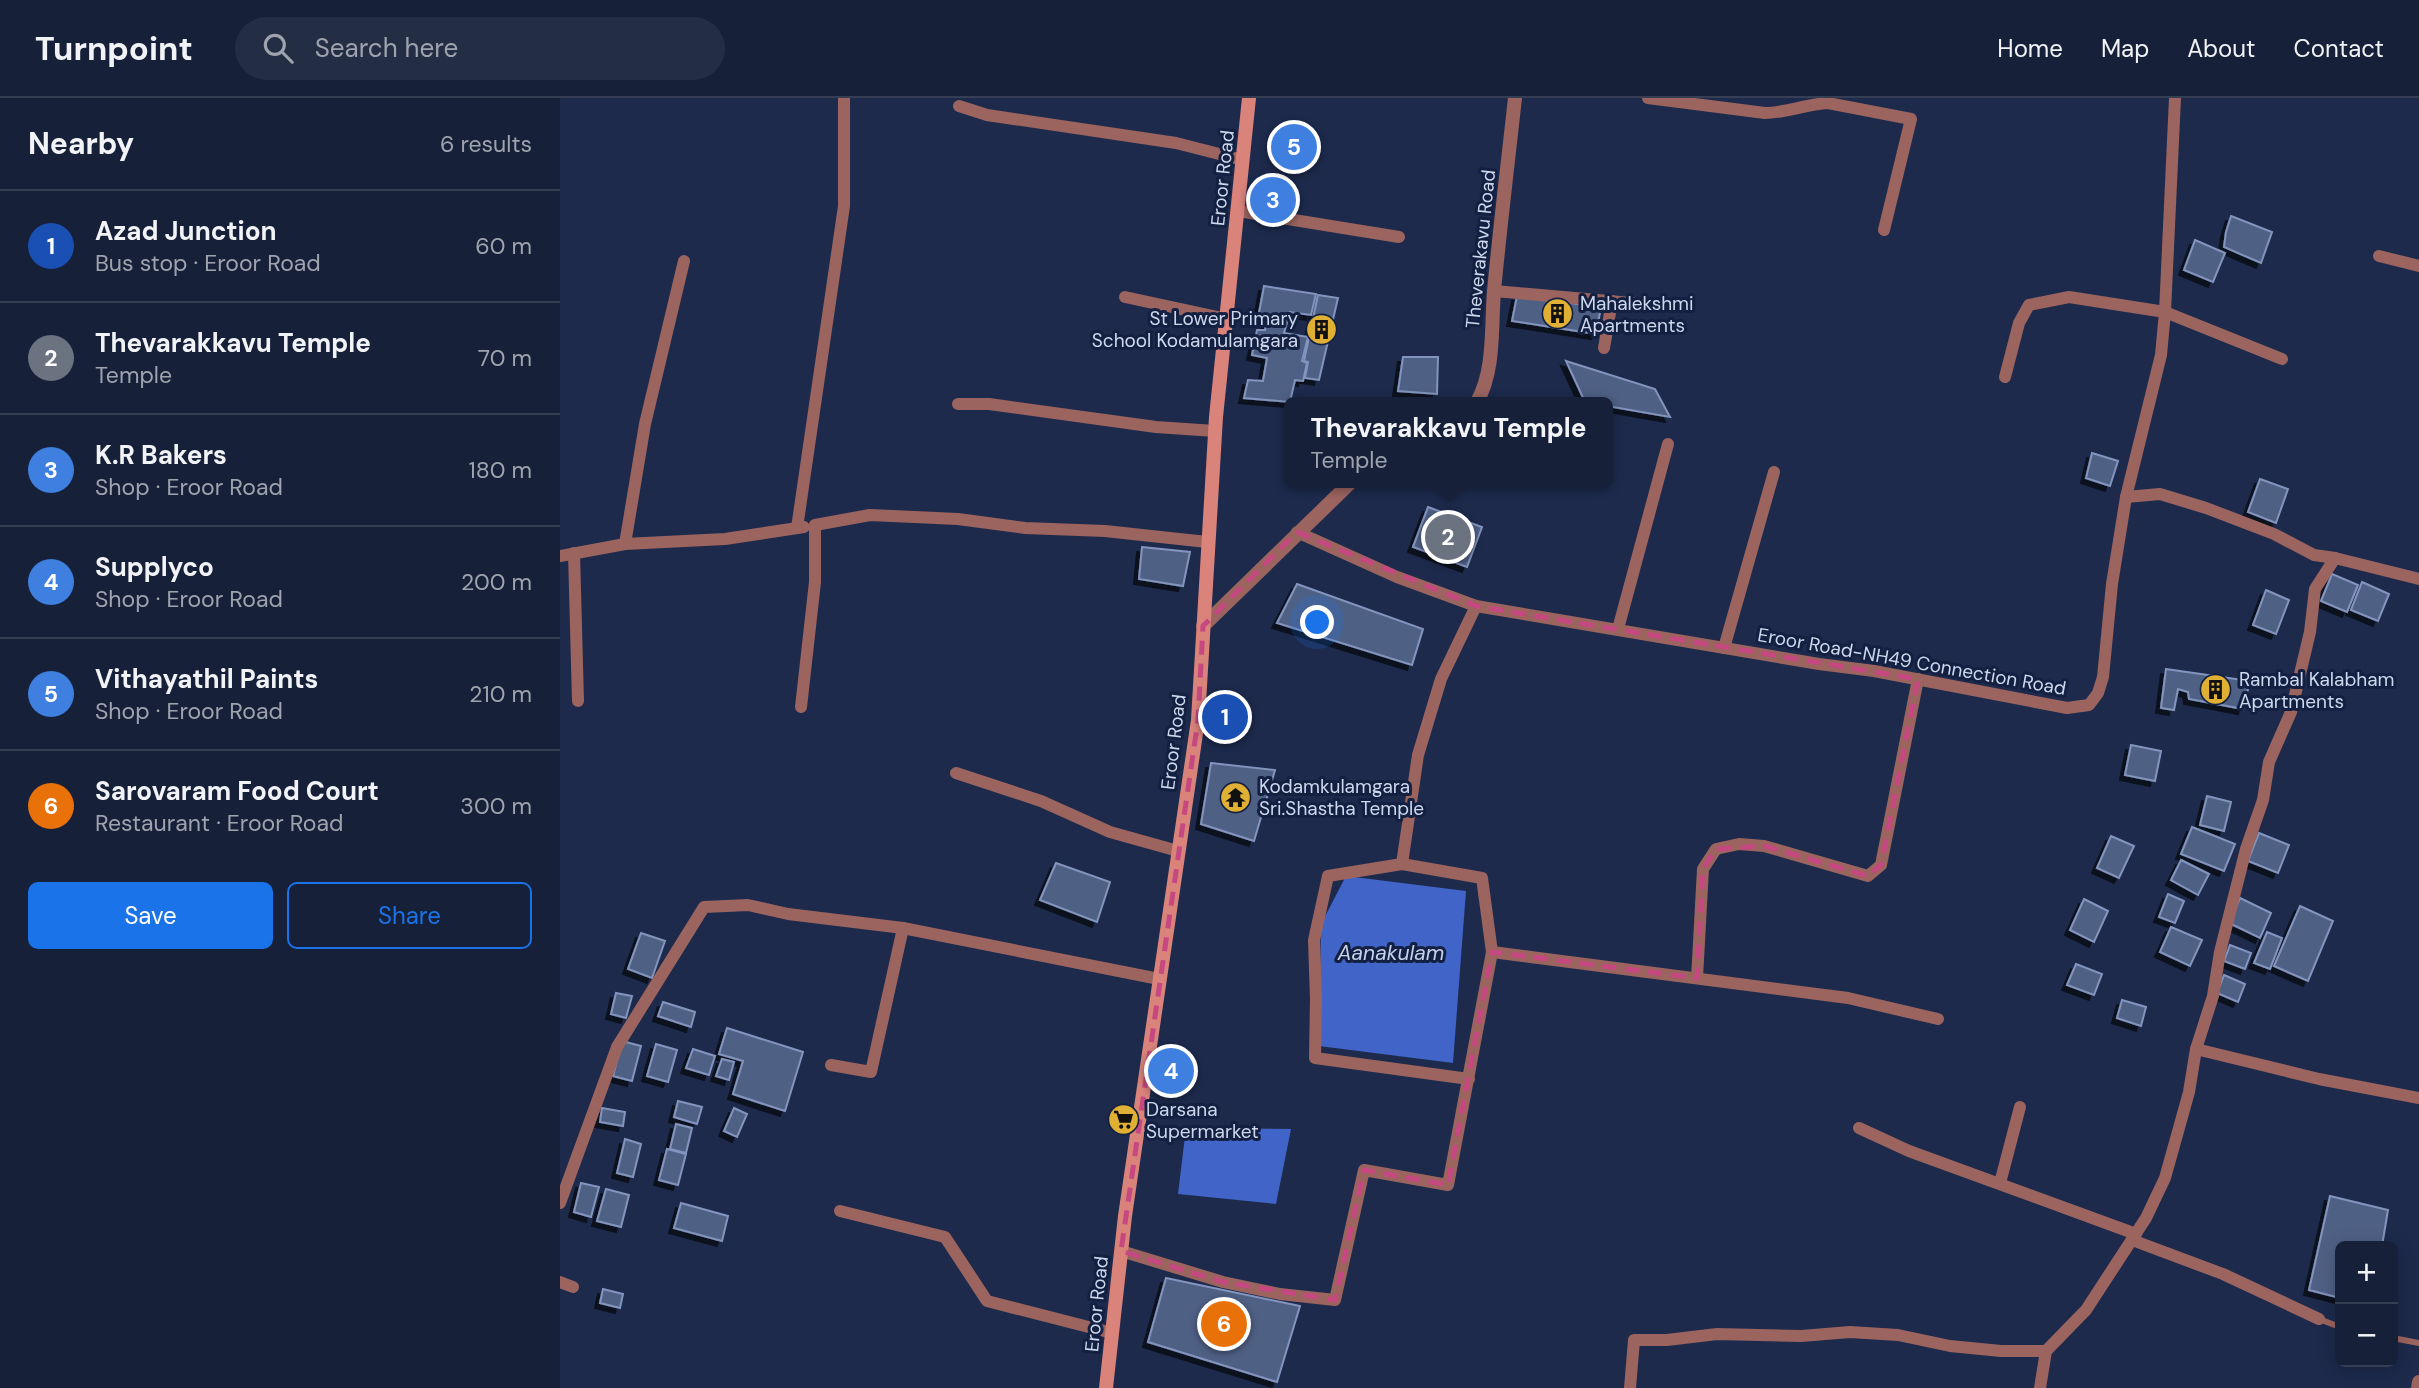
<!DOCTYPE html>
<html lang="en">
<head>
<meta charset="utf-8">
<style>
  :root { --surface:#162039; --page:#232d44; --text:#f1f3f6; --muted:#9ea3ae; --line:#353e53; --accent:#1a73e8 }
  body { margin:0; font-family:"DM Sans",sans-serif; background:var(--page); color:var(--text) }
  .controls { position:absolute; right:21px; bottom:21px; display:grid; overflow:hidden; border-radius:10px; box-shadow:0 4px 18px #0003 }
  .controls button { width:63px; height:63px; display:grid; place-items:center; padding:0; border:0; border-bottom:2px solid var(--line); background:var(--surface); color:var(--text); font:35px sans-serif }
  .you { position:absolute; left:758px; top:525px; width:24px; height:24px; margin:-18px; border:5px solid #fff; border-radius:50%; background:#1a73e8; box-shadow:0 0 0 10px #1a73e833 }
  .badge { display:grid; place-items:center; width:46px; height:46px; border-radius:50%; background:var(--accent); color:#fff; font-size:23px; font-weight:700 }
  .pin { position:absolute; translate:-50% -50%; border:4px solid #fff; box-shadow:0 2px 7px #0006 }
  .popup { position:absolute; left:724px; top:299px; width:329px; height:91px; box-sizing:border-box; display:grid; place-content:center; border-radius:10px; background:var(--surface); filter:drop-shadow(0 2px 5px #0005); font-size:23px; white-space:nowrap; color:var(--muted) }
  .popup b { font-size:26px; color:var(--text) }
  .popup::after { content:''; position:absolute; left:50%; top:100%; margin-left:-14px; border:14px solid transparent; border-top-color:var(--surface) }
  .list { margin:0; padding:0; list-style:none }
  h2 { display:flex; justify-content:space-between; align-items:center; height:91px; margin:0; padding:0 28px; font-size:30px }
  h2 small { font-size:23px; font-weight:400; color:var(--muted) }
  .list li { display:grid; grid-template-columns:46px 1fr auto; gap:21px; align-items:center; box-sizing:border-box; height:112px; padding:0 28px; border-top:2px solid var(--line) }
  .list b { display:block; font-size:26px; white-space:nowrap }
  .list p { margin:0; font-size:23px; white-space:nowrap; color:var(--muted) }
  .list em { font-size:23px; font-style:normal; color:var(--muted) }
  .actions { display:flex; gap:14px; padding:21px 28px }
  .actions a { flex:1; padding:16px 0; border:2px solid var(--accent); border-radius:10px; text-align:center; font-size:24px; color:var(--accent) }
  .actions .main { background:var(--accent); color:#fff }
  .icon { flex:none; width:38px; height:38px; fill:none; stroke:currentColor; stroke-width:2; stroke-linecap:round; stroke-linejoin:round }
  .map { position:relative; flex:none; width:1859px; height:1290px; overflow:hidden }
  header { display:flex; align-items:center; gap:42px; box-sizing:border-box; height:98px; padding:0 35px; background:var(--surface); border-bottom:2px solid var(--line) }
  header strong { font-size:33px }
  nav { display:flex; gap:38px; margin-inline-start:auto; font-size:24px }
  .search { width:490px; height:63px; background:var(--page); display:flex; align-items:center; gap:18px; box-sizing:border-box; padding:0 24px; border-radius:38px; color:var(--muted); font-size:26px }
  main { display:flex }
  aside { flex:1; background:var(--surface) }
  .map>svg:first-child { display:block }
  .water { fill:#4064c7 }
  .building { fill:#506085; stroke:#8395be; stroke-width:2; filter:url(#shadow) }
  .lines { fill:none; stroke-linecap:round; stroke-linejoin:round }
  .service { stroke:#9b645f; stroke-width:6 }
  .minor { stroke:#9b645f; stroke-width:12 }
  .tertiary { stroke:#9b645f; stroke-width:14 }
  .secondary { stroke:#d9837b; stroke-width:14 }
  .marked { fill:none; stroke:#c54880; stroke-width:5; stroke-dasharray:14 9; stroke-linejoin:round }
  .labels { text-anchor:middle; stroke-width:6; stroke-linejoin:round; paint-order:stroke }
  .street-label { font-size:19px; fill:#ced8ed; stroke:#142041 }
  .poi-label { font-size:19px; fill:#ced8ed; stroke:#142041; text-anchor:start }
  .water-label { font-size:21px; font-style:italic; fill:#c6d2eb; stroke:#142041 }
</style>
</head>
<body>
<header>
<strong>Turnpoint</strong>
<div class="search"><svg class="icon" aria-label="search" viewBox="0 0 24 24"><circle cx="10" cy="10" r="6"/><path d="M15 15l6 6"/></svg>Search here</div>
<nav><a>Home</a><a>Map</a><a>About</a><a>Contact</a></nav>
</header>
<main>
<aside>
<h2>Nearby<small>6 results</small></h2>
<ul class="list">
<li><span class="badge" style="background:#1a4fb4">1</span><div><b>Azad Junction</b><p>Bus stop · Eroor Road</p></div><em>60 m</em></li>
<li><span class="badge" style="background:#6b7280">2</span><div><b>Thevarakkavu Temple</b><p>Temple</p></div><em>70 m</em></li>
<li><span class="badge" style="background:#3f7fe0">3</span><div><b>K.R Bakers</b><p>Shop · Eroor Road</p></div><em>180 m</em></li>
<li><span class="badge" style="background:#3f7fe0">4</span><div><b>Supplyco</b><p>Shop · Eroor Road</p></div><em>200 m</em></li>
<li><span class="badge" style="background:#3f7fe0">5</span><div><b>Vithayathil Paints</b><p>Shop · Eroor Road</p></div><em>210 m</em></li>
<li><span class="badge" style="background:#e8710a">6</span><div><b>Sarovaram Food Court</b><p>Restaurant · Eroor Road</p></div><em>300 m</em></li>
</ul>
<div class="actions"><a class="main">Save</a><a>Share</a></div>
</aside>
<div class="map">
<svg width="1859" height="1290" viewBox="0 0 1859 1290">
  <defs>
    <filter id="shadow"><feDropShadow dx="-5" dy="5" stdDeviation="0" flood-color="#0009"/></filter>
  </defs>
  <rect width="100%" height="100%" fill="#1d2a4c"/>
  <!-- water -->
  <g class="water">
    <polygon points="786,778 906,793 893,965 759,948 761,826"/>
    <polygon points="626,1030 731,1031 716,1106 618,1096"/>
  </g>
  <!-- building -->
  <g class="building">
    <polygon points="1671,118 1712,134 1701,165 1664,149 1666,134"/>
    <polygon points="1635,142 1665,155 1653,184 1624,172"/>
    <polygon points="704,188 756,196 751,217 730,214 724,235 748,239 742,263 747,265 743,283 735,282 730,304 684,300 688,282 703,283 707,260 692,257 697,232 705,232 708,217 699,215"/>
    <polygon points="758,197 778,200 759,282 745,280 748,264 744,263"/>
    <polygon points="957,198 1041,209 1036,236 952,223"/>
    <polygon points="843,259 878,259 877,296 838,293"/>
    <polygon points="1006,263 1095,291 1110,319 1047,308 1047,304 1025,304"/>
    <polygon points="1532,355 1558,363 1550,388 1526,380"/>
    <polygon points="1700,381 1728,391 1716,425 1688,414"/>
    <polygon points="868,409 922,429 907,469 853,449"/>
    <polygon points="582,449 630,454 623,488 579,481"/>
    <polygon points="1772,476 1798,487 1787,514 1761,503"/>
    <polygon points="1802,484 1829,496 1818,523 1791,512"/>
    <polygon points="737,486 863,531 852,567 717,525"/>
    <polygon points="1706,492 1729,502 1716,536 1693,527"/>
    <polygon points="1606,571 1690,583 1683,611 1629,601 1628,594 1618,591 1614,612 1601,610"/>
    <polygon points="1571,647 1601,653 1595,683 1565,677"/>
    <polygon points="651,665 715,672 694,743 641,726"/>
    <polygon points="1647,698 1671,704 1664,733 1640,727"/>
    <polygon points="1632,729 1675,746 1664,773 1621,756"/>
    <polygon points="1699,735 1729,747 1718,775 1688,763"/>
    <polygon points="1551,738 1574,748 1559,780 1537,770"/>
    <polygon points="1621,762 1649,776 1638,797 1611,782"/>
    <polygon points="496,765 550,784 537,824 480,802"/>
    <polygon points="1608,796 1624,803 1615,825 1599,819"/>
    <polygon points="1680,800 1711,815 1700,840 1669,825"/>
    <polygon points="1524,801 1548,813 1534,844 1510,832"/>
    <polygon points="1740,808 1773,823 1748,883 1714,868"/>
    <polygon points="1611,829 1642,842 1630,868 1600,854"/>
    <polygon points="1707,834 1722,840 1710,871 1694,865"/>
    <polygon points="81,835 105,843 92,880 68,871"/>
    <polygon points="1670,847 1691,855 1685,871 1664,863"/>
    <polygon points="1516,866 1542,876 1534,897 1507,887"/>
    <polygon points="1664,877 1685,886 1678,904 1657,895"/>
    <polygon points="56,895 72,898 66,920 51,916"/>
    <polygon points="1562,902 1586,909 1581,928 1557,920"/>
    <polygon points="103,904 135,914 131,929 98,918"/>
    <polygon points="167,930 243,954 225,1013 173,996 183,963 159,956"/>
    <polygon points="62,943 81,948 72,983 53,978"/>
    <polygon points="96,946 117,952 108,984 87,978"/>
    <polygon points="133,951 155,958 149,977 126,970"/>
    <polygon points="162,961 174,964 169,982 156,978"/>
    <polygon points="607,962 617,962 615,984 605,983"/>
    <polygon points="118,1003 142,1009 137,1026 114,1019"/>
    <polygon points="42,1010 65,1014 63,1028 40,1024"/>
    <polygon points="174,1010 187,1016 177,1039 164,1033"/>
    <polygon points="116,1026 132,1030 126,1055 110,1051"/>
    <polygon points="65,1041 81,1046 73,1079 57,1075"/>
    <polygon points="107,1051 126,1056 118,1087 99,1082"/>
    <polygon points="21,1085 39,1089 31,1119 14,1114"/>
    <polygon points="46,1091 69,1097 61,1129 37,1123"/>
    <polygon points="1770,1098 1828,1112 1822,1148 1780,1148 1780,1200 1749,1192"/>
    <polygon points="121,1105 168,1118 162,1143 114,1130"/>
    <polygon points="606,1180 740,1208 717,1284 588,1244"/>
    <polygon points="43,1191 63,1196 60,1210 40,1205"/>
  </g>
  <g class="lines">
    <!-- service -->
    <g class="service">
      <polyline points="1759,1221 1780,1229"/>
      <polyline points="1833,1240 1859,1245"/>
    </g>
    <!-- minor -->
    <g class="minor">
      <path d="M1088,0l117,15c21,0 41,-9 63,-10l83,16 -27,111"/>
      <polyline points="399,8 427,17 616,45 683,62"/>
      <polyline points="678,113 839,139"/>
      <polyline points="1819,158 1859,168"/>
      <polyline points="934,193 1094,207"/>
      <polyline points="565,199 667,221"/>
      <polyline points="1044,250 1052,203"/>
      <polyline points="1445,279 1459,225 1469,207 1509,199 1605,214 1722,261"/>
      <polyline points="398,306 429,306 596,329 655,333"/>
      <polyline points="1566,399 1600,396 1646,410 1714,436 1754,457 1775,460"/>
      <polyline points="237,430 284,108 284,0"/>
      <polyline points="737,434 837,479 916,508 1259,566 1314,573 1507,610 1529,607 1538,595 1543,579 1552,486 1566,399 1601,257 1605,214 1615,0"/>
      <polyline points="65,446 85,326 124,163"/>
      <polyline points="14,455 18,603"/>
      <polyline points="0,458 65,446 165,441 244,429"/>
      <polyline points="1058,531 1108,346"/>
      <polyline points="1164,550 1214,374"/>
      <polyline points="241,609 255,484 255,427 310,417 398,421 465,430 545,433 647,444"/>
      <polyline points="396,675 481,703 550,734 618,753"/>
      <polyline points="842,766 768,778 754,842 756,901 755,960 909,981"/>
      <polyline points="932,854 1288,900 1378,921"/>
      <polyline points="1137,880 1143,771 1156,751 1179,746 1204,748 1308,778 1321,767 1358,581"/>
      <polyline points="1636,951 1759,981 1859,1000"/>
      <polyline points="271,967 311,974 343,830 599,881"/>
      <polyline points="1299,1030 1349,1053 1576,1136"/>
      <polyline points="1440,1085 1460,1009"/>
      <polyline points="0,1105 57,949 144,809 188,807 228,816 343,830"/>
      <polyline points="280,1113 385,1139 427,1203 552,1235"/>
      <polyline points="1572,1142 1663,1176 1759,1221"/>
      <polyline points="561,1153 663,1184 720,1196 775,1202 804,1072 888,1087 932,854 922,780 842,766 858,657 881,581 916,508"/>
      <polyline points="0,1184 13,1189"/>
      <polyline points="1070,1290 1074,1242 1107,1242 1157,1236 1241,1238 1290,1234 1338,1237 1390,1248 1441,1253 1486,1253"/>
      <polyline points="1480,1290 1486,1253 1526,1212 1586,1120 1605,1080 1629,994 1636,951 1653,898 1660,854 1686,751 1703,702 1709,664 1731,614 1750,534 1755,491 1775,460 1859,481"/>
    </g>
    <!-- tertiary -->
    <g class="tertiary">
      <path d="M917,304c18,-32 14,-74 17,-111 6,-64 14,-129 21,-193"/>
      <polyline points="643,528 790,385"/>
      <polyline points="1858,1290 1859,1284"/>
    </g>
    <!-- secondary -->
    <polyline class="secondary" points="546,1290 565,1118 638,622 656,319 689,0"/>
  </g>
  <!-- marked area -->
  <path class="marked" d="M737,434l179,74 442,73 -37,186 -13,11 -104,-30 -48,3 -13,20 -6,109 -205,-26 -44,233 -84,-15 -29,130 -112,-18 -102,-31 77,-531 5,-94z"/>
  <!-- icons -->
  <defs>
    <symbol id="building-disc" viewBox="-11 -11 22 22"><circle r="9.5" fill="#e0b034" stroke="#142041"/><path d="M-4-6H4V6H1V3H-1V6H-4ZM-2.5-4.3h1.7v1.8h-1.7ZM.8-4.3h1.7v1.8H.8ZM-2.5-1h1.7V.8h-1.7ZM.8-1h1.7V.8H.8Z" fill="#111"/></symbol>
    <symbol id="temple-disc" viewBox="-11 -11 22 22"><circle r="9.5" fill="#e0b034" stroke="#142041"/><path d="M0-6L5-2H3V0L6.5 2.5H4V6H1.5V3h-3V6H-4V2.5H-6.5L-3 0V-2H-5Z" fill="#111"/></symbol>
    <symbol id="supermarket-disc" viewBox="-11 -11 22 22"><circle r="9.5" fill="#e0b034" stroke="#142041"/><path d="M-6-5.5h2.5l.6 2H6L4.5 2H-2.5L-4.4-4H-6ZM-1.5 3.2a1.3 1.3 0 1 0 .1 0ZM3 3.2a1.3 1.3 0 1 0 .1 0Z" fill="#111"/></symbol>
  </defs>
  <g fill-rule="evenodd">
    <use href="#building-disc" x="980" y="198" width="35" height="35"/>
    <use href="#building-disc" x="744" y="214" width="35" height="35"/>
    <use href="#building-disc" x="1638" y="574" width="35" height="35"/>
    <use href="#temple-disc" x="658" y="682" width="35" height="35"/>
    <use href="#supermarket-disc" x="546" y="1004" width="35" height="35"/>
  </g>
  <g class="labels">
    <!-- street labels -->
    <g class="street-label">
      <text transform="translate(662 80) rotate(-84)" y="7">Eroor Road</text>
      <text transform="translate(920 151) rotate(-84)" y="7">Theverakavu Road</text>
      <text transform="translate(1352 563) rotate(10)" y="7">Eroor Road-NH49 Connection Road</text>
      <text transform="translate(613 644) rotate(-83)" y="7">Eroor Road</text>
      <text transform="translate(536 1206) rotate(-84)" y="7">Eroor Road</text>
    </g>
    <!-- poi labels -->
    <g class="poi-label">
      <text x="1020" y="212">Mahalekshmi<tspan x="1020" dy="22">Apartments</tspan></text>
      <text x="738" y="227" text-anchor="end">St Lower Primary<tspan x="738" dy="22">School Kodamulamgara</tspan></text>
      <text x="1679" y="588">Rambal Kalabham<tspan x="1679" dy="22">Apartments</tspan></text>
      <text x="699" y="695">Kodamkulamgara<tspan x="699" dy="22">Sri.Shastha Temple</tspan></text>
      <text x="586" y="1018">Darsana<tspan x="586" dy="22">Supermarket</tspan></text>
    </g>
    <!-- water labels -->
    <g class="water-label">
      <text x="831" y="862">Aanakulam</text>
    </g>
  </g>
</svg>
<div class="controls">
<button>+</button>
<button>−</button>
</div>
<div class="you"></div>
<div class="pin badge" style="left:665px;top:619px;background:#1a4fb4">1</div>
<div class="pin badge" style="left:888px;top:439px;background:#6b7280">2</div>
<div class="popup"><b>Thevarakkavu Temple</b>Temple</div>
<div class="pin badge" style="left:713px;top:102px;background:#3f7fe0">3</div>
<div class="pin badge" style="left:611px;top:973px;background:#3f7fe0">4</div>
<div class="pin badge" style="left:734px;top:49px;background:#3f7fe0">5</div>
<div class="pin badge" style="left:664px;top:1226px;background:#e8710a">6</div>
</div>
</main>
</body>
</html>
